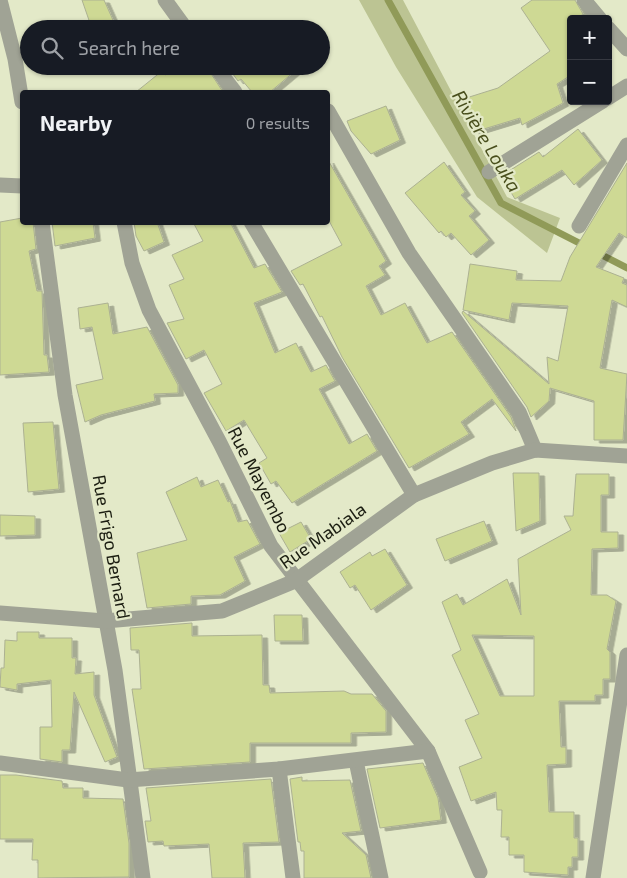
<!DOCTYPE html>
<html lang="en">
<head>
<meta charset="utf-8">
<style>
  :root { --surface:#171b24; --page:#20242c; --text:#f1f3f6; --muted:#9ea1a6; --line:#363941 }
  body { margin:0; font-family:"Exo 2",sans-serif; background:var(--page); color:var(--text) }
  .controls { position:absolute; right:15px; top:15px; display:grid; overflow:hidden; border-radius:5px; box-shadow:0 1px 4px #0004 }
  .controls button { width:45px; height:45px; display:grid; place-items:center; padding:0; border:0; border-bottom:1px solid var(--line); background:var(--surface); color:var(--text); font:25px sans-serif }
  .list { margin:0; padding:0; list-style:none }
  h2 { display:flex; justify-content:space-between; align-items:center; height:65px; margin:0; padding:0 20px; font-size:21px }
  h2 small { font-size:16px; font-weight:400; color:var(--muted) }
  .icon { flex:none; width:28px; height:28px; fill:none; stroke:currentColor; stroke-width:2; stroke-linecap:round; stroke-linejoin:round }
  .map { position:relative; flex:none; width:627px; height:878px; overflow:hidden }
  .search { position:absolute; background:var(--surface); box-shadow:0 1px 4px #0004; left:20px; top:20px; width:310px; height:55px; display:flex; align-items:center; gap:12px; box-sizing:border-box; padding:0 18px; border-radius:28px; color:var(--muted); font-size:19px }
  .panel { position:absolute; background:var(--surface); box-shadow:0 1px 4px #0004; left:20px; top:90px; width:310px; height:135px; border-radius:5px }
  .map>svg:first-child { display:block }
  .green { fill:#bcc493 }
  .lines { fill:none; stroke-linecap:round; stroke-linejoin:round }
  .stream { stroke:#909a58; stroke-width:7 }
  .building { fill:#ced994; stroke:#acb192; fill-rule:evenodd; filter:url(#shadow) }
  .minor { stroke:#a0a395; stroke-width:15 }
  .labels { text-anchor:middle; stroke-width:4.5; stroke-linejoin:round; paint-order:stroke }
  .street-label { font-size:18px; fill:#1b1d11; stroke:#e3e9c8 }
  .water-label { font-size:19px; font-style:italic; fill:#494f1d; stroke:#e3e9c8 }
</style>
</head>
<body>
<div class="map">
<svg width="627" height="878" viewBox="0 0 627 878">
  <defs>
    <filter id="shadow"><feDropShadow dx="5.5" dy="3" stdDeviation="0" flood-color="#0004"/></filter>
  </defs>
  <rect width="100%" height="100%" fill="#e3e9c8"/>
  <!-- green -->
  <polygon class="green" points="359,0 403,0 507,197 560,218 547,253 477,197 396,67"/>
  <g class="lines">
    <!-- stream -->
    <g class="stream">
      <polyline points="388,0 501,203 587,247"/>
      <polyline points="596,252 627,268"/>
    </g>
  </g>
  <!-- building -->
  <g class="building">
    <polygon points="82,0 104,0 117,29 92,29"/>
    <polygon points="532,0 575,0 583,14 577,19 571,19 571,75 557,84 563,103 522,125 520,118 474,132 463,99 498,88 550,51 521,8"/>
    <polygon points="179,66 206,66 223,92 136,92 162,71 165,75"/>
    <polygon points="227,66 301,66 270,92 252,92 241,79 238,81"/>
    <polygon points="386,106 400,140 371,154 351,131 347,121"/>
    <polygon points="578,129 602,160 574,185 562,170 515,199 501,176 539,152 543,157"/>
    <polygon points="328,160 386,261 379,266 385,275 366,286 381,315 405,303 427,343 452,332 511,417 516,431 492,399 461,422 469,434 409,468 342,357 322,316 320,317 303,284 300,285 291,271 342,245 328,219"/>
    <polygon points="444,162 465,192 461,195 475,211 469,216 489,240 471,255 451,233 446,237 441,231 439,233 405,193"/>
    <polygon points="627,163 627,238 619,233 596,267 624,278 622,283 627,285 627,307 612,300 600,368 627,374 623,440 594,440 594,401 550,388 549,401 531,417 527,407 462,313 463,311 549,384 547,357 558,361 568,306 512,303 509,320 463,310 470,264 517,271 516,280 561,281 570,257"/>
    <polygon points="22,218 22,222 33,222 36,249 29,251 37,291 42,291 44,355 47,355 49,372 0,375 0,222"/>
    <polygon points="52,222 93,222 95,238 55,246"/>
    <polygon points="134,222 157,222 164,242 144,251 136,236"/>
    <polygon points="193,222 230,222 254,268 265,264 282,292 254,303 275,353 296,343 311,372 326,365 335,381 319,389 349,444 367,434 377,451 292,503 276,481 271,484 259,463 267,458 244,420 226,431 204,393 222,384 204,350 186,359 167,323 184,319 169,285 184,279 172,255 203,241"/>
    <polygon points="108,303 113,334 147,327 178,385 178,393 154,394 155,401 101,415 85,422 76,385 103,379 92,327 80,329 78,308"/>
    <polygon points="53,422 59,489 28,492 23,423"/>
    <polygon points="513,473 539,473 540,521 516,531"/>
    <path d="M576,474h33v21h-8v37h17v16l-26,1 -1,46h16l9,6 -9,48 3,3v27h-7v16h-8v6h-36l2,46h5v17l-19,1 2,47h25v26h4v19h-6v10h-4v8l-44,-3v-17h-15v-18h-8l1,-27h-5l-1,-18 -25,9 -12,-34 23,-9 -17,-38 14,-6 -27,-59 9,-5 -19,-48 15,-8 6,11 44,-26 14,36 -3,-56 53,-29 -7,-14h9zM472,635l62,1v60h-34z"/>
    <polygon points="197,477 201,487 218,480 228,502 230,501 238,522 247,520 260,544 234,557 245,581 220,595 191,596 191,604 147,608 137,553 187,540 166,492"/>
    <polygon points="0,515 35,516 35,535 0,536"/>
    <polygon points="484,521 492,541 445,561 436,539"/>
    <polygon points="301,522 311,539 290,552 279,533"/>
    <polygon points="385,549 407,585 371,610 355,585 350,588 340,572 370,552 372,556"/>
    <polygon points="274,615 302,615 303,641 275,641"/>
    <polygon points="192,623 192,636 262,635 263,685 269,685 270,693 344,691 351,694 372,694 386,711 386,732 351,733 351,743 250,743 250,762 144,769 132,689 141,689 139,650 131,650 130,628"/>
    <polygon points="17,632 39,632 39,638 72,638 72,658 76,658 75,674 94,672 94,695 117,757 105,762 74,692 70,750 62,750 62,762 40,759 40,727 52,727 51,680 17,684 17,690 0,687 1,668 4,668 5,640 17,641"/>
    <polygon points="423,763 438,798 441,820 380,828 367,769"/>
    <polygon points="0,775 16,775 62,781 63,788 83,788 83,798 123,799 129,843 129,877 38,878 38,860 32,860 33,839 0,839"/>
    <polygon points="302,777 302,781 350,780 361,831 342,833 366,855 371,878 304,878 304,851 301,851 300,842 298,842 290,779"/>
    <polygon points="271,779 279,842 243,843 245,878 212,878 209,844 164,846 163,841 148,842 145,821 151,821 146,788"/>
  </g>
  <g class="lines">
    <!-- minor -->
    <g class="minor">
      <polyline points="0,0 15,59 22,102"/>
      <polyline points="165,0 186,29"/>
      <polyline points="584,0 600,19"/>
      <polyline points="608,28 627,49"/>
      <polyline points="215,66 235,92"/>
      <polyline points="608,98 627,86"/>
      <polyline points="328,111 409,253 519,412 535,450"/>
      <polyline points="489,172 603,101"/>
      <polyline points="0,185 22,186"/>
      <polyline points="42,222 65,395 115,670 143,878"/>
      <polyline points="124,222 132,263 149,310 220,443 271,546 428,751 480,872"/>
      <polyline points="251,222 414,495"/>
      <polyline points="579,226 627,145"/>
      <polyline points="0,613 105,621 222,611 295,581 414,495 492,463 535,450 627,456"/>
      <polyline points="356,761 381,878"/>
      <polyline points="0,763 128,780 279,769 428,751"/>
      <polyline points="279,769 293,878"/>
      <polyline points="593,878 627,655"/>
    </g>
  </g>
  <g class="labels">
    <!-- street labels -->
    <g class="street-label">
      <text transform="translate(259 480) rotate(63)" y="6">Rue Mayembo</text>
      <text transform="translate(323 536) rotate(-35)" y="6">Rue Mabiala</text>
      <text transform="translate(111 547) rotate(80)" y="6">Rue Frigo Bernard</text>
    </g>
    <!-- water labels -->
    <g class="water-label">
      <text transform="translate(487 141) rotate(59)" y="7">Rivière Louka</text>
    </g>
  </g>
</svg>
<div class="controls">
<button>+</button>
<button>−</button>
</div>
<div class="search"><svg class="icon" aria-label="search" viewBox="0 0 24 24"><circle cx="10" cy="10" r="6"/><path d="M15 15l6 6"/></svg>Search here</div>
<section class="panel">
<h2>Nearby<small>0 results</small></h2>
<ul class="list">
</ul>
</section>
</div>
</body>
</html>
